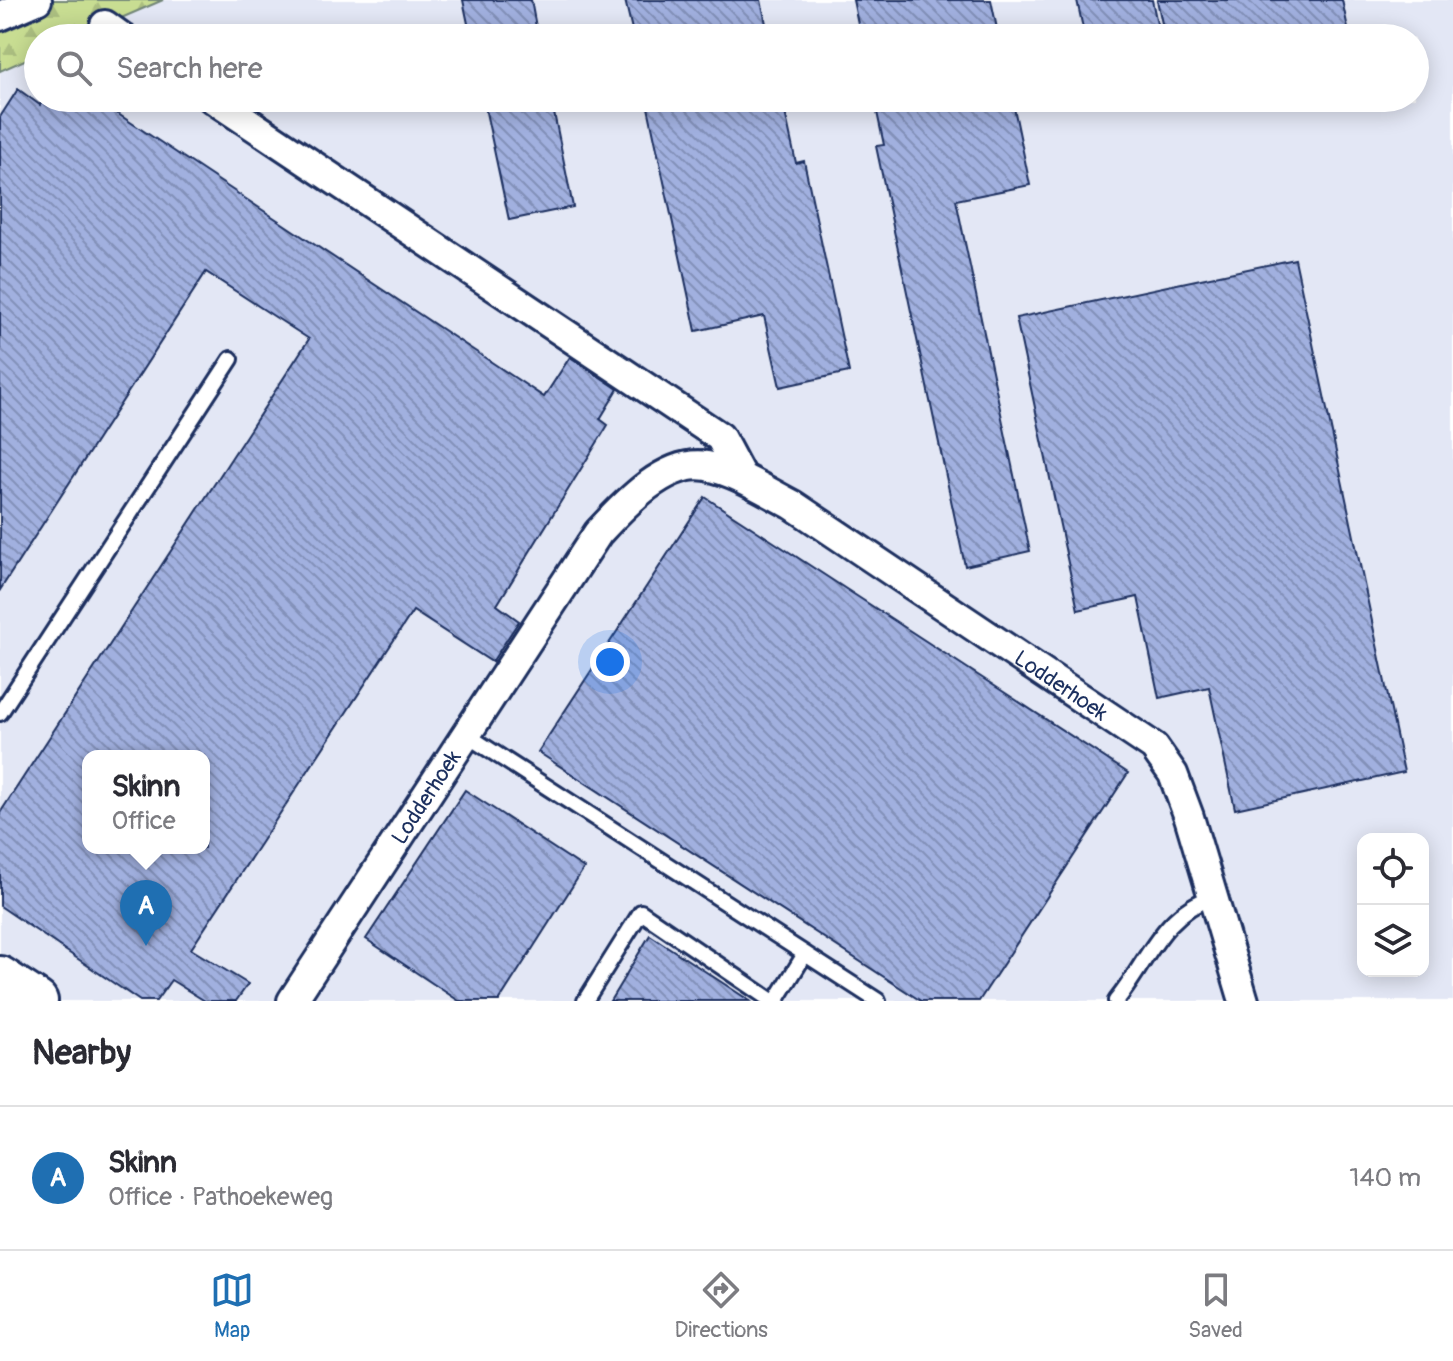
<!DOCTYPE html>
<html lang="en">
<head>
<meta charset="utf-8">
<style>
  :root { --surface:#fff; --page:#f7f7f7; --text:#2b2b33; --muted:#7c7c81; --line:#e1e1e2; --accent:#1f6fb2 }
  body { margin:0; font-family:Pangolin,sans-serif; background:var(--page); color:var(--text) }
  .controls { position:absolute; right:24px; bottom:24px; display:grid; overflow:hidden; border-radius:16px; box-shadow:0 4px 20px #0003 }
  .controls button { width:72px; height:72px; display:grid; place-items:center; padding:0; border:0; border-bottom:2px solid var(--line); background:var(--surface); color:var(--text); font:40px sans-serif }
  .you { position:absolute; left:610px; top:662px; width:28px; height:28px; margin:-20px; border:6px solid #fff; border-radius:50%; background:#1a73e8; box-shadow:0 0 0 12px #1a73e833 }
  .badge { display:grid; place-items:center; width:52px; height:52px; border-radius:50%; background:var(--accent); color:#fff; font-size:26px; font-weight:700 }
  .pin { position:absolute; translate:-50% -66px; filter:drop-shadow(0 2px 4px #0008) }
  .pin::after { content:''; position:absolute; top:42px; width:28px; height:24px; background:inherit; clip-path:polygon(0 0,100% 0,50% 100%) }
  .popup { position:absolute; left:82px; top:750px; width:128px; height:104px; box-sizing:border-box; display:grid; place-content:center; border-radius:16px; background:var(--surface); filter:drop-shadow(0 2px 6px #0005); font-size:26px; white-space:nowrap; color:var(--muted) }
  .popup b { font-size:30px; color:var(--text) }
  .popup::after { content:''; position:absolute; left:50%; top:100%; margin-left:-16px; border:16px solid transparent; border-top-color:var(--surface) }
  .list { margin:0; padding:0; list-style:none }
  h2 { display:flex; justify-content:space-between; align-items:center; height:104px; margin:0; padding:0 32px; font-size:34px }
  h2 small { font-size:26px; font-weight:400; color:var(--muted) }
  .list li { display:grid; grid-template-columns:52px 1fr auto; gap:24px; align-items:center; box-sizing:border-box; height:144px; padding:0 32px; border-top:2px solid var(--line) }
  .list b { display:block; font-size:30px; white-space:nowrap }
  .list p { margin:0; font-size:26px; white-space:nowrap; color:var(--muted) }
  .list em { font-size:26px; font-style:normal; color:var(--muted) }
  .icon { flex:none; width:44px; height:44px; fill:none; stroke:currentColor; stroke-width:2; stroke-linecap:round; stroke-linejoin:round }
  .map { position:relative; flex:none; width:1453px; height:1001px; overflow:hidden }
  .search { position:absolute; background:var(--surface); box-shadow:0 4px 20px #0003; left:24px; right:24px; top:24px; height:88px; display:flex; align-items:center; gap:20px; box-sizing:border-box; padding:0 28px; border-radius:44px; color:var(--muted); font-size:30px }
  .sheet { height:248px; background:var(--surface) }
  nav { display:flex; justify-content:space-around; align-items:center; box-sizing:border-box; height:112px; border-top:2px solid var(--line); background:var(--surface); font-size:22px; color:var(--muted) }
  nav a { display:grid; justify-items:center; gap:4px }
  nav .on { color:var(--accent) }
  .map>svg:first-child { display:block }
  .built { fill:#e3e7f5; fill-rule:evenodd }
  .forest { fill:url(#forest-firs); stroke:#728678; stroke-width:2 }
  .building { fill:url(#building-back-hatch); stroke:#1b2f5e; stroke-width:2; fill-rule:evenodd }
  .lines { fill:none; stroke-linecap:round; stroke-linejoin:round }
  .service-casing { stroke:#1b2f5e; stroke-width:20 }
  .minor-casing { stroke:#1b2f5e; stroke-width:34 }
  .secondary-casing { stroke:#1b2f5e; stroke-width:46 }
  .service { stroke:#fff; stroke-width:14 }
  .minor { stroke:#fff; stroke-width:28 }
  .secondary { stroke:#fff; stroke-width:40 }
  .labels { text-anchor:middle; stroke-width:6; stroke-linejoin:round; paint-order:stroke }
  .street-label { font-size:22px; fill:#1b2f5e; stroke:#fff }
</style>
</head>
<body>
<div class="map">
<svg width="1453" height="1001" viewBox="0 0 1453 1001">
  <defs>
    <pattern id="forest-firs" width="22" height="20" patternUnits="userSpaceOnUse" patternTransform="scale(2)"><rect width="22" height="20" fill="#c8dd92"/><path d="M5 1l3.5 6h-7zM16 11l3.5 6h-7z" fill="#abbe80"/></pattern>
    <pattern id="building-back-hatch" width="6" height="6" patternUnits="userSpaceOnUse" patternTransform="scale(2)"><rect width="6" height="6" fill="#a1b0df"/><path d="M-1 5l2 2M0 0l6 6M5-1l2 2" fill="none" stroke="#8290b8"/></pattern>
  </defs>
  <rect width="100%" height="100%" fill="#fff"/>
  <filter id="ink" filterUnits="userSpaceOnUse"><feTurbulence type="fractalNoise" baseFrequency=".0125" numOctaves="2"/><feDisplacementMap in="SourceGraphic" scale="16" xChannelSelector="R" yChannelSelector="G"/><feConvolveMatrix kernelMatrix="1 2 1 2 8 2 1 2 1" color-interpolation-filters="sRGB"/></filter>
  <g filter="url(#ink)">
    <!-- built -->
    <path class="built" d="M163,0h1290v1001h-1453v-930l38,-17v44h1377v-60h-1340zM88,756h116v92h-116zM1363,839h60v132h-60z"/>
    <!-- forest -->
    <polygon class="forest" points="0,0 163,0 75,38 38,38 38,54 0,71"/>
    <!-- building -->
    <g class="building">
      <polygon points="463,0 531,0 538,38 471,38"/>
      <polygon points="625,0 761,0 769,38 634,38"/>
      <polygon points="853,0 991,0 999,38 861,38"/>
      <polygon points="1077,0 1152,0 1160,38 1085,38"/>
      <polygon points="1157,0 1342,0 1350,38 1165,38"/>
      <path d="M18,89l22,16 4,-7h50l450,299 26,-40 48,32 -18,30 8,6 -111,180 22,16 -27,41 -79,-51 -222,338 57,35 -12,17h-31l-34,-21 -15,21h-16l-140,-95v-93l309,-474 -103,-67 -206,318v-473zM88,756h116v92h-116z"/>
      <polygon points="483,98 551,98 573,207 509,220"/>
      <polygon points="646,98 782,98 796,163 804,161 849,372 780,387 764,316 696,331"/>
      <polygon points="874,98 1012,98 1030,185 956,200 1030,551 965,566 876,146 884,145"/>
      <polygon points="1295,259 1404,772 1235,809 1209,687 1159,698 1138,597 1078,610 1016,318"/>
      <polygon points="705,497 1128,773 979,1001 921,1001 538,752"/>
      <polygon points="465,790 584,868 499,1001 459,1001 366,939"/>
      <polygon points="650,935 750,1001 610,1001"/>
    </g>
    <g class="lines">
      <defs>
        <g id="service">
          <polyline points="0,713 231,359"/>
          <polyline points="465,734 878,1001"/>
          <polyline points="585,1001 641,912 772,1001"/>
          <polyline points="776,1001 805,954"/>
          <path d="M1116,1001c31,-38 46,-88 97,-104"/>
        </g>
        <g id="minor">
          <polyline points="0,16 37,0"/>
          <polyline points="105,25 123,38"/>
          <polyline points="212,98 720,437 742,478"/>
          <path id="s1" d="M292,1001l306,-468c24,-26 68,-75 109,-67 30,6 59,25 86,39l361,242 19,27 16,43 55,184"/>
        </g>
        <polyline id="secondary" points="0,977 37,1001"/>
      </defs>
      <!-- service casing -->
      <use href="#service" class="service-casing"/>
      <!-- minor casing -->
      <use href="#minor" class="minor-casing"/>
      <!-- secondary casing -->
      <use href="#secondary" class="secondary-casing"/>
      <!-- service -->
      <use href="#service" class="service"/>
      <!-- minor -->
      <use href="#minor" class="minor"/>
      <!-- secondary -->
      <use href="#secondary" class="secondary"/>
    </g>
  </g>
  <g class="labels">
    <!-- street labels -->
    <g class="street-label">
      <text dy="8" stroke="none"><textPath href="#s1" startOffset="1110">Lodderhoek</textPath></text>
      <text dy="8" stroke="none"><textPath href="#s1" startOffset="244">Lodderhoek</textPath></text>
    </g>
  </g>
</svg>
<div class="controls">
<button><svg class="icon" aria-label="locate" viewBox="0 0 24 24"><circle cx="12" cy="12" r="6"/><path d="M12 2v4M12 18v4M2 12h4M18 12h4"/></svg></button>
<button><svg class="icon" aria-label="layers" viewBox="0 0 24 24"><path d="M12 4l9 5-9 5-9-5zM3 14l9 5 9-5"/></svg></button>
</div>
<div class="you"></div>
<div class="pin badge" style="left:146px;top:946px">A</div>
<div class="popup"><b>Skinn</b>Office</div>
<div class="search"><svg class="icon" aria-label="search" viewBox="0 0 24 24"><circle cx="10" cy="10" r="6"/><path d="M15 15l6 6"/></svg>Search here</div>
</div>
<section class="sheet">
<h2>Nearby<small></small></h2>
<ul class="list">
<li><span class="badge">A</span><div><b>Skinn</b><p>Office · Pathoekeweg</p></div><em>140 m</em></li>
</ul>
</section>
<nav>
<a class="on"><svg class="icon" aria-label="map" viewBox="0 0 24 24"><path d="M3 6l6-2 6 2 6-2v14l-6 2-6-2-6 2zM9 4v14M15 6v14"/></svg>Map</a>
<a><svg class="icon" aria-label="directions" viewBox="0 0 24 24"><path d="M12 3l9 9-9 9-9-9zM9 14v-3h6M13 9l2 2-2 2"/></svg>Directions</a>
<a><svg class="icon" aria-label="saved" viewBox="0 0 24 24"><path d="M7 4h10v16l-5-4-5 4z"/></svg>Saved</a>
</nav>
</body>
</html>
